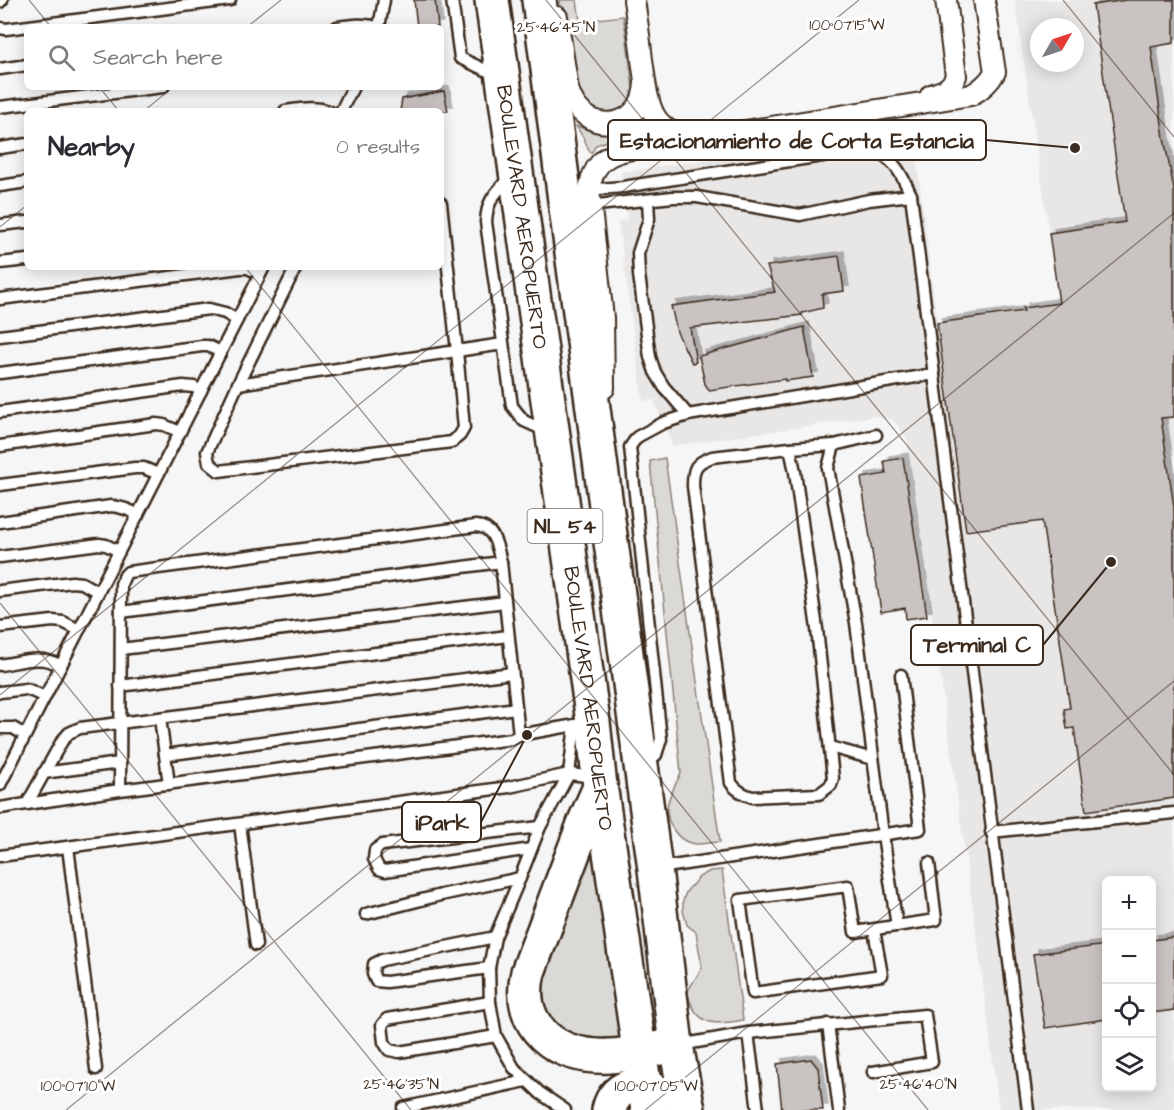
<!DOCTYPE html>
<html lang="en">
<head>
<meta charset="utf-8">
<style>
  :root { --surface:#fff; --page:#f7f7f7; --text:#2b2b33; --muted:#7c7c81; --line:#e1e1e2 }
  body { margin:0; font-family:"Architects Daughter",sans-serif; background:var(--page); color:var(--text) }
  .controls { position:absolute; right:18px; bottom:18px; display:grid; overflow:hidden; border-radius:9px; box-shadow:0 3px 15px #0003 }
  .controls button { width:54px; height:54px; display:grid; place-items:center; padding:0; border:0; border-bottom:2px solid var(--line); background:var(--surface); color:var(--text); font:30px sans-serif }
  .compass { position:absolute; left:1030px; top:18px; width:54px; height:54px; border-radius:50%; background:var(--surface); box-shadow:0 3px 15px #0003; rotate:51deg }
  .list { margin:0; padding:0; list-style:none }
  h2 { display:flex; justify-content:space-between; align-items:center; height:78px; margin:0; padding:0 24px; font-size:26px }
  h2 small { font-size:20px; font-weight:400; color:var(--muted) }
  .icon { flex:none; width:33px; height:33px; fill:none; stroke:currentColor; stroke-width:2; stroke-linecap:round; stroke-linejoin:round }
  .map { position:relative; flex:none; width:1174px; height:1110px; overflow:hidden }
  .search { position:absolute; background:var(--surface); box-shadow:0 3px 15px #0003; left:24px; top:24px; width:420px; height:66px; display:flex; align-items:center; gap:15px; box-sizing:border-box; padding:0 21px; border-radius:9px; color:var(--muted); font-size:22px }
  .panel { position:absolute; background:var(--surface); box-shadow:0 3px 15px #0003; left:24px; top:108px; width:420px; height:162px; border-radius:9px }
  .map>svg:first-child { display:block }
  .built { fill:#e9e7e6; fill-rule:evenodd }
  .green { fill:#dbd9d6; stroke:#8b827a; stroke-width:1.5 }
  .building { fill:#c9c3c1; stroke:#3b2a1e; stroke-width:1.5; filter:url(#shadow) }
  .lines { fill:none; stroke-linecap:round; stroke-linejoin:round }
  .service-casing { stroke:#3b2a1e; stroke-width:15 }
  .minor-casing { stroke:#3b2a1e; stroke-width:24 }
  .trunk-casing { stroke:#3b2a1e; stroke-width:38 }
  .service { stroke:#fff; stroke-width:10 }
  .minor { stroke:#fff; stroke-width:20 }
  .trunk { stroke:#fff; stroke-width:33 }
  .ticks { fill:none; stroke:#3b2a1e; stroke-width:1.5; stroke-opacity:0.45 }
  .labels { text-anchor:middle; stroke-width:6; stroke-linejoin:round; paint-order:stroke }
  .shield { fill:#fff; stroke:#766a62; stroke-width:1.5 }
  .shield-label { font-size:20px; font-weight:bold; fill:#3b2a1e }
  .street-label { font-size:21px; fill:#3b2a1e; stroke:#fff }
  .ticks-label { font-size:15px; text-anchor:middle; fill:#3b2a1e; stroke:#fff; stroke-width:6; stroke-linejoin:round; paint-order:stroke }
  .leader { fill:none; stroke:#3b2a1e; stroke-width:2 }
  .callout-dot { fill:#3b2a1e; stroke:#fff; stroke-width:2 }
  .callout { fill:#fff; stroke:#3b2a1e; stroke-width:2 }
  .callout-label { font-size:22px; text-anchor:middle; font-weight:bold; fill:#3b2a1e }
</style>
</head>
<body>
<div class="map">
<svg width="1174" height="1110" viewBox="0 0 1174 1110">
  <defs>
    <filter id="shadow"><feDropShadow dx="5" dy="-5" stdDeviation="0" flood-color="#0004"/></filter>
  </defs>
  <rect width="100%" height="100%" fill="#f7f6f6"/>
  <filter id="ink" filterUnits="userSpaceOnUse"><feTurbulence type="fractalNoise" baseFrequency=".0167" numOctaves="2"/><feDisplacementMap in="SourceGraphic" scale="12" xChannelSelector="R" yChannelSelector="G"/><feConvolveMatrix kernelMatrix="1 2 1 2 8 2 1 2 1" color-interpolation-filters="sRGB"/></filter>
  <g filter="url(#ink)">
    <!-- built -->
    <path class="built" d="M1015,0h159v1109l-4,1h-171l-21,-165 -71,-506 -14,-19 -18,-4 -203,30 -18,-46 -11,1 -25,-179 9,-3 -6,-47 292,-43 24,194 86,-12v-3h37zM1039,27h36v36h-36zM1106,880h46v208h-46z"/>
    <!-- green -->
    <g class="green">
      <polygon points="560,0 577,0 580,21 623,16 626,33 634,97 618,122 576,108"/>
      <path d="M642,109l22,26 -55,5 -13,5 -4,7h-2l-7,-15 -7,-11c15,5 32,12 46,3 8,-4 14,-14 20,-20z"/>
      <path d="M665,458l55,384c-7,0 -16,2 -23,2 -21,-1 -35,-26 -28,-45 3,-9 8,-17 12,-26l-31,-312z"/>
      <polygon points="597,820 621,1035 617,1044 605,1045 559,1031 539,1004 541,963"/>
      <path d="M722,870l21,150c-30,6 -47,6 -56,-28l15,-24 -6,-36 -9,-7 -4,-14v-10l3,-9 13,-15 11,-6z"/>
    </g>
    <!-- building -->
    <g class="building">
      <polygon points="414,0 435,0 438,27 417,27"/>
      <polygon points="1126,0 1174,0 1174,43 1151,47 1164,138 1174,190 1174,417 1161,418 1174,507 1174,798 1086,811 1074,728 1067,729 1064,709 1070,708 1042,521 966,531 937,323 1024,311 1023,308 1059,303 1049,233 1125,222 1093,5"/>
      <polygon points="444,91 448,111 400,111 402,99"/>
      <polygon points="839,256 844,291 822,294 823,308 802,313 802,315 690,328 696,362 692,363 677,332 671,306 775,292 767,266"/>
      <polygon points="804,327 813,377 785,381 785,379 709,390 705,384 699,356"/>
      <polygon points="903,458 927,616 906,619 905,608 881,612 861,478 886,474 884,461"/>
      <polygon points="1174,937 1174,1010 1152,1013 1152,940"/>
      <polygon points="1107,945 1107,1019 1045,1028 1033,954"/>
      <polygon points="811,1059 818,1068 823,1110 782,1110 777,1064"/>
    </g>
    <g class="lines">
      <defs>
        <g id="service">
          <polyline points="452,0 460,58 496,75"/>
          <polyline points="0,2 2,0"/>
          <path d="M337,27c14,-2 27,-4 41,0"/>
          <polyline points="379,27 384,0"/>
          <polyline points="0,28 6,29 230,0"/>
          <polyline points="0,69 27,65"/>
          <polyline points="0,107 163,87"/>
          <path d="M285,111c15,-2 29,-5 44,0"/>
          <polyline points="341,111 353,87"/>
          <polyline points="0,148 27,144"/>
          <path d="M511,176c-15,17 -24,23 -25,46l26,184 12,15 22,10"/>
          <polyline points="0,186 27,182"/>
          <path d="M586,190l37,-3 232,-36c8,1 17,0 24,3 17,6 25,26 32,41l117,915"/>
          <polyline points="648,200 649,219 638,253 639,275 650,357 655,372 664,387 688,415"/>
          <polyline points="588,206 673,197 697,197 800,215 869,200 911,195"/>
          <polyline points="0,225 27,222"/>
          <polyline points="0,263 27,260"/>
          <polyline points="296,267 238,384 207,452 209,463 219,471 452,442 460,435 464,428 457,351 441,203"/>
          <polyline points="0,299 240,268 248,268 260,274"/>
          <polyline points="0,336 209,309 225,313 237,320"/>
          <polyline points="0,373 202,346 208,346 221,352"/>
          <polyline points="238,384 503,344"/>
          <polyline points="0,412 183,386 194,387 201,391"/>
          <polyline points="876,435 834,445 828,468 856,623 883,835 897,926"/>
          <polyline points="0,446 156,424 164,425 180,432"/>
          <path d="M790,448l5,24 22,157 16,149 -2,7 -12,9 -67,3c-9,-3 -15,-6 -21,-14l-38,-297c0,-18 2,-23 19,-29z"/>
          <polyline points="790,448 834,445"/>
          <polyline points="0,485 135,468 144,468 158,474"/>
          <path d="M0,522l111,-16c10,1 18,3 27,9"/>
          <polyline points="0,557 99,544 106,545 119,551"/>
          <polyline points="0,591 72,582 82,583 98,592"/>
          <polyline points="121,612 501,562"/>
          <polyline points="0,627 53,621 63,622 79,630"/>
          <polyline points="121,649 505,602"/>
          <path d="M0,665c21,-3 41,-11 61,1"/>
          <polyline points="120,686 508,636"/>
          <polyline points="0,692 27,689 45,697"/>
          <polyline points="160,718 169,784"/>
          <polyline points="0,728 13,728 25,735"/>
          <polyline points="519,735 581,724"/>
          <polyline points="830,747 873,759"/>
          <polyline points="165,755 516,708"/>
          <polyline points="646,761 656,755 661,739 630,447 637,437 663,423 688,415 934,374"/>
          <polyline points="43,773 120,763"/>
          <polyline points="0,785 264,267"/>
          <polyline points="27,804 62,741 69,733 80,728 512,673"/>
          <path d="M0,808l120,-18 392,-51 7,-4 -18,-173c-4,-15 -6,-35 -25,-36l-348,46 -3,3 -4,9 -1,206"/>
          <polyline points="240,824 256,945"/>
          <polyline points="991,832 1174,813"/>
          <polyline points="68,847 96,1069"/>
          <polyline points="531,849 385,871 379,869 374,859 375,850 382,845 540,827"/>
          <polyline points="0,856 509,787 569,774 596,777"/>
          <polyline points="659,868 920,829 901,675"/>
          <polyline points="366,914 441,895 520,878"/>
          <polyline points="874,930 882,975 753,993 740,900 848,886 855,932 936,920 929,863"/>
          <polyline points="489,968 387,982 376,981 373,974 374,964 382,960 495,937"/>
          <polyline points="490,1002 387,1019 382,1025 384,1042 389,1050 399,1052 496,1036"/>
          <polyline points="828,1024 839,1110"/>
          <polyline points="748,1033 758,1110"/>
          <polyline points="680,1045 748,1033 925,1015 932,1062 873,1072"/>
          <polyline points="403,1108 526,1081"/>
          <polyline points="565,1110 540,1093 514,1068 496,1036 490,1002 489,968 495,937 520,878 540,827 569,774 575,725"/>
        </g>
        <g id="minor">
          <path d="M634,0c3,20 6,40 8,60 3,18 4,42 14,58 9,13 21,17 35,20"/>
          <path d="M557,17l11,72c14,49 76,43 77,-7"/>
          <path d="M931,95c12,-4 20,-6 25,-19l-10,-76"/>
          <path d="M604,388l-1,-70 -14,-128c4,-24 14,-35 38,-40l344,-55c11,-6 18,-12 24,-23l-11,-72"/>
        </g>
        <g id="trunk">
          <path id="s1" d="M492,0l101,722 6,56 49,332"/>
          <polyline points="539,0 566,208 655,869 676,1045 688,1110"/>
          <path d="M600,787l-14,32 -58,153c-13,55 29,87 81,84 17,0 34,-5 51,-8"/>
          <path d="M609,1110c6,-27 34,-31 53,-14"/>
        </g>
      </defs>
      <!-- service casing -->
      <use href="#service" class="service-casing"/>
      <!-- minor casing -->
      <use href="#minor" class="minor-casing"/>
      <!-- trunk casing -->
      <use href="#trunk" class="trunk-casing"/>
      <!-- service -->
      <use href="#service" class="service"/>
      <!-- minor -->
      <use href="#minor" class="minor"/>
      <!-- trunk -->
      <use href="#trunk" class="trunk"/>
    </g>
  </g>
  <!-- ticks -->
  <path class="ticks" d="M29,0l22,27M546,0l628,775M1063,0l111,137M247,27l34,-27M99,87l20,24M144,111l29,-24M0,227l27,-22M245,267l683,843M0,603l411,507M0,695l859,-695M66,1110l1108,-897M645,1110l529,-429"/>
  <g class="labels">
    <!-- shield labels -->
    <rect class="shield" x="527.5" y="509" width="75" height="34" rx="4.5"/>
    <g class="shield-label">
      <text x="565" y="533">NL 54</text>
    </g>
    <!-- street labels -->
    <g class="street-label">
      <text dy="7" stroke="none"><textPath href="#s1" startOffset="219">BOULEVARD AEROPUERTO</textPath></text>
      <text dy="7" stroke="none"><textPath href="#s1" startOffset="705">BOULEVARD AEROPUERTO</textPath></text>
    </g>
  </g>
  <g class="ticks-label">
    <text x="847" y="30">100°07'15"W</text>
    <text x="556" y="32">25°46'45"N</text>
    <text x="401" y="1089">25°46'35"N</text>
    <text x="918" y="1089">25°46'40"N</text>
    <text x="78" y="1091">100°07'10"W</text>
    <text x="656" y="1091">100°07'05"W</text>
  </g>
  <!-- callouts -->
  <path class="leader" d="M1075 148L986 140M1111 562L1043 645M527 735L481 822"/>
  <g class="callout-dot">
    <circle cx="1075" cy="148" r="6"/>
    <circle cx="1111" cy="562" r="6"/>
    <circle cx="527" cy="735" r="6"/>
  </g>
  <g class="callout">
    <rect x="608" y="120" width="378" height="40" rx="6"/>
    <rect x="911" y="625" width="132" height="40" rx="6"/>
    <rect x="402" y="802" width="79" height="40" rx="6"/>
  </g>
  <g class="callout-label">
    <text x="797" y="148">Estacionamiento de Corta Estancia</text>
    <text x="977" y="652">Terminal C</text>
    <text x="442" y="830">iPark</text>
  </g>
</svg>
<div class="controls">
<button>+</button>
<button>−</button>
<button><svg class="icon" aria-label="locate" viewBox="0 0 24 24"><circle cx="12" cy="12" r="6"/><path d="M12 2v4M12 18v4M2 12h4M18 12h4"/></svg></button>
<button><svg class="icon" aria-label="layers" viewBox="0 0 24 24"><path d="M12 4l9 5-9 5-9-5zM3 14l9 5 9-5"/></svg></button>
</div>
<svg class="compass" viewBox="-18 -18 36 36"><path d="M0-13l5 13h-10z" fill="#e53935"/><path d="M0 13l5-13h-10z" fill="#7c7c81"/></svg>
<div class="search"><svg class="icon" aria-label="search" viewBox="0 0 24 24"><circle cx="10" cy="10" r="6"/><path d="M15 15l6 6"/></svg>Search here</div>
<section class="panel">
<h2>Nearby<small>0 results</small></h2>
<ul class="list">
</ul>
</section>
</div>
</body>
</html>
